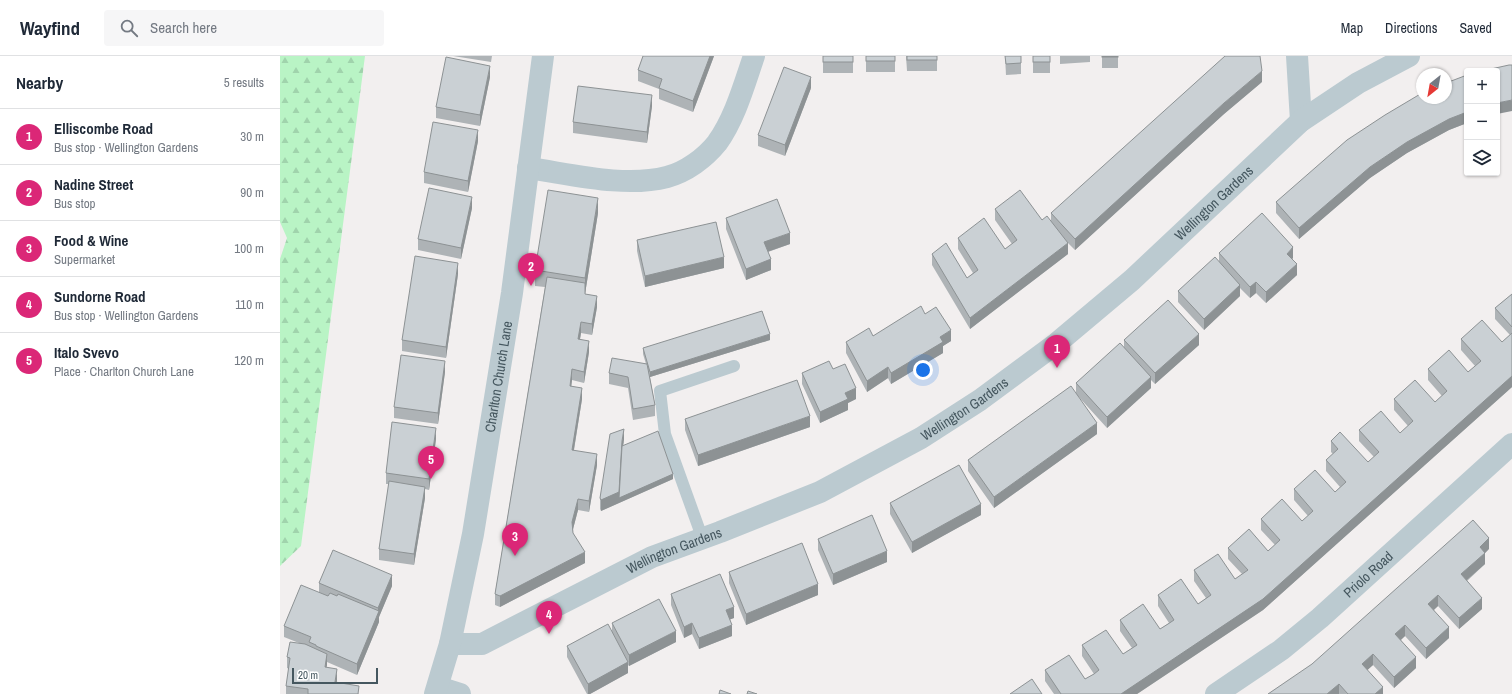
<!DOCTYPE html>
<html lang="en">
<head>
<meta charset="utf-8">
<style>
  :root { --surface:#fff; --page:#f6f6f7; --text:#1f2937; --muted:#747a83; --line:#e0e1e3; --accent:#db2777 }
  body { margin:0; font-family:"Archivo Narrow",sans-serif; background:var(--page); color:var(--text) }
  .controls { position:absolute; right:12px; top:12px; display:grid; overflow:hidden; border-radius:4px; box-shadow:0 1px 3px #0004 }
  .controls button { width:36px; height:36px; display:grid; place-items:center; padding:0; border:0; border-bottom:1px solid var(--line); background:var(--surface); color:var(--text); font:20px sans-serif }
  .compass { position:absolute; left:1136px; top:12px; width:36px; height:36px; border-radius:50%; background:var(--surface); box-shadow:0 1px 3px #0004; rotate:211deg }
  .scale { position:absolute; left:12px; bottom:10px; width:86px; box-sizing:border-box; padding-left:4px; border:2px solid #45575f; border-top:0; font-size:11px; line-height:14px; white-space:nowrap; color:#45575f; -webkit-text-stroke:3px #fff; paint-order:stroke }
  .you { position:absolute; left:643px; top:314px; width:14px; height:14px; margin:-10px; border:3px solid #fff; border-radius:50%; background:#1a73e8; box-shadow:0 0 0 6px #1a73e833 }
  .badge { display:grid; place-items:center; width:26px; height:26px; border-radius:50%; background:var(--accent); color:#fff; font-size:13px; font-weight:700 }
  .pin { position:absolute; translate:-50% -33px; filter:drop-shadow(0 1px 2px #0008) }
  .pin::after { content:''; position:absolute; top:21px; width:14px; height:12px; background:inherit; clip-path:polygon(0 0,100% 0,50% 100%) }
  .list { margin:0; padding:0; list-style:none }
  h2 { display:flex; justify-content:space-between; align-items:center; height:52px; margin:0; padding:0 16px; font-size:17px }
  h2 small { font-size:13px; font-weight:400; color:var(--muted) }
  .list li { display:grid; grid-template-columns:26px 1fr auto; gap:12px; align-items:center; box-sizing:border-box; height:56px; padding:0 16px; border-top:1px solid var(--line) }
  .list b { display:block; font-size:15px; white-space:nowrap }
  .list p { margin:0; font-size:13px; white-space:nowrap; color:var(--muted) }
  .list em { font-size:13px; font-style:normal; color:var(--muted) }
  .icon { flex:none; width:22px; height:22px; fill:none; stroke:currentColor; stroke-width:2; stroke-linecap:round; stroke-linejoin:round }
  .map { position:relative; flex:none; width:1232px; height:638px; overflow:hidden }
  header { display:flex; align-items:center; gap:24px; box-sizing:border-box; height:56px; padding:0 20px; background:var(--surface); border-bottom:1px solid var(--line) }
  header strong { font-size:19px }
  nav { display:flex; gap:22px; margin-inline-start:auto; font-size:14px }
  .search { width:280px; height:36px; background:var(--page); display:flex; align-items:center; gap:10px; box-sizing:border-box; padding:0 14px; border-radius:4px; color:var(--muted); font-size:15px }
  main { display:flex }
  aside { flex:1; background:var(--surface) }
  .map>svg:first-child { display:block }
  .forest { fill:url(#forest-firs) }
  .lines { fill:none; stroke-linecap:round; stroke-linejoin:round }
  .service { stroke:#bbcad0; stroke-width:12 }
  .minor { stroke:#bbcad0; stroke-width:22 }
  .tertiary { stroke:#bbcad0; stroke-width:22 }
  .wall { fill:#aeb3b6 }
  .shaded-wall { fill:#8d9294 }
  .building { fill:#cad0d4; stroke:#8d9294 }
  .labels { text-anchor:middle; stroke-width:3; stroke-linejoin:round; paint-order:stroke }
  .street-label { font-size:14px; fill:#45575f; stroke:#fff }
</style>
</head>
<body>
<header>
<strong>Wayfind</strong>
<div class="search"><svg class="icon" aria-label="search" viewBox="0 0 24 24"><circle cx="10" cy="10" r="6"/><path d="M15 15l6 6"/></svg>Search here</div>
<nav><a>Map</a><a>Directions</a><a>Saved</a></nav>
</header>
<main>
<aside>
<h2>Nearby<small>5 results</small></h2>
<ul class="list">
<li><span class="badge">1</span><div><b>Elliscombe Road</b><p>Bus stop · Wellington Gardens</p></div><em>30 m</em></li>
<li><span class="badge">2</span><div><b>Nadine Street</b><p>Bus stop</p></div><em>90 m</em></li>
<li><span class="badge">3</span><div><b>Food &amp; Wine</b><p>Supermarket</p></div><em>100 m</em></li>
<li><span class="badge">4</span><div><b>Sundorne Road</b><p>Bus stop · Wellington Gardens</p></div><em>110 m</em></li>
<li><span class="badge">5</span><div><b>Italo Svevo</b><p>Place · Charlton Church Lane</p></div><em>120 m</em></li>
</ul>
</aside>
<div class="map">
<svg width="1232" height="638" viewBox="0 0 1232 638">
  <defs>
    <pattern id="forest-firs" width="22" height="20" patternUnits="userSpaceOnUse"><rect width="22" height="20" fill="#b9f4c5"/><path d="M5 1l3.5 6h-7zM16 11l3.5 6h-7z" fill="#a0d3ac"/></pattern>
  </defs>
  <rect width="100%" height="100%" fill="#f2efef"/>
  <!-- forest -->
  <polygon class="forest" points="0,0 85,0 21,490 0,510 0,203 7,182 0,166"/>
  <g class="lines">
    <!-- service -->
    <polyline class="service" points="422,481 385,378 380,335 454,310"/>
    <!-- minor -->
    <g class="minor">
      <polyline points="1017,0 1021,65"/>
      <path d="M248,112c43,6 96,20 139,9 19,-5 38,-19 50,-34 18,-25 27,-58 37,-87"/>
      <path id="s1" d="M170,588h32l170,-87 68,-25 100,-40 101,-54 59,-38 77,-57 75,-63 169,-159 57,-38 51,-27"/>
      <polyline points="158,631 180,638"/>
      <path id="s2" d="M936,638l65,-44 39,-32 192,-174"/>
    </g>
    <!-- tertiary -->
    <path class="tertiary" id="s3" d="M155,638l15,-50 23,-110 39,-241 31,-237"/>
  </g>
  <!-- wall -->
  <g class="wall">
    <polygon points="173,0 212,0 211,6"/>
    <polygon points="363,0 434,0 413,56 379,43 379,33 358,25 358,14"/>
    <rect x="543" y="0" width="30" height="17"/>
    <rect x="586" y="0" width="29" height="16"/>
    <polygon points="626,0 657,0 657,15 627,15"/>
    <polygon points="725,0 741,0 741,18 726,19"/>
    <rect x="753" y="0" width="17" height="17"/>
    <polygon points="780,0 810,0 810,6 780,8"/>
    <rect x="822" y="0" width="16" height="12"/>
    <polygon points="1187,19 1187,67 1169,74 1127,97 1090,122 1019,183 996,157 996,146"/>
    <polygon points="210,21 200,70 156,62 156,51"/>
    <polygon points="982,26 944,58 795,194 786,185 788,198 690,273 652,209 652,198 687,222 693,217 678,193 678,182 725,193 732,188 715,164 715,153 762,164 771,166 771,157"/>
    <polygon points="531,32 505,100 478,90 478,79"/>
    <polygon points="372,50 367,87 293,77 293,66"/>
    <polygon points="198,85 188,136 144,127 144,116"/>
    <polygon points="192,152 181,203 138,194 138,183"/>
    <polygon points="318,157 305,238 317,251 312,279 301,277 300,283 309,296 304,327 292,324 291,331 302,343 294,394 317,409 309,456 298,454 293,473 293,477 305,507 220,551 215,549 215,538 265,231 255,230 255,214"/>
    <polygon points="446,162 510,188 488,196 491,214 466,224 446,173"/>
    <polygon points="357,184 444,212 365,231 357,195"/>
    <polygon points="939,197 1013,202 1012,203 1017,219 986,247 976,237 970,242 960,232 960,240 924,274 898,246 898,235 939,205"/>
    <polygon points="178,218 166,302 122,295 122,284"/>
    <polygon points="1232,238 1232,331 983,554 857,638 774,638 765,625 765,614 805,623 814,618 802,600 802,589 843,598 852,592 840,575 840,564 880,573 889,567 878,550 878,539 918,548 926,542 914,525 914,514 955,523 962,518 948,503 948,492 988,495 995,489 981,474 981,463 1022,465 1028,460 1014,444 1014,433 1055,436 1060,431 1046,415 1046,404 1053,398 1051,396 1051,385 1088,406 1094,401 1079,385 1079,374 1120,377 1128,370 1114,354 1114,343 1155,346 1162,340 1148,324 1148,313 1188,316 1195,310 1181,294 1181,283 1222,286 1230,279 1215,263 1215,252"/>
    <polygon points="645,258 671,285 663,290 663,297 611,328 608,322 587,336 566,297 566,286 593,280"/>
    <polygon points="490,284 370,321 369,316 375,349 375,360 353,364 348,332 329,328 329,317 366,308 363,298 363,292"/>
    <polygon points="844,284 919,289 875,328 871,324 871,332 827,372 797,339 817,378 714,452 688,415 688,404 796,337 796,327 844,291"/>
    <polygon points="553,313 576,343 568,347 568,354 540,367 522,328 522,317"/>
    <polygon points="165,316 158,368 114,362 114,351"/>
    <polygon points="405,363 530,371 418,410 405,374"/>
    <polygon points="156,383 149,434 145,433 145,442 134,509 99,504 99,493 109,428 106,428 106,417"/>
    <polygon points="344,384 343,390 393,423 321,455 320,453 320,442"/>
    <polygon points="610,447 701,459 632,497 610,458"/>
    <polygon points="538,483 607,506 553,529 538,494"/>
    <polygon points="1209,493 1205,497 1205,508 1187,525 1202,553 1179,573 1158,550 1154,554 1169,582 1146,603 1125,580 1121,584 1136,612 1114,632 1093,609 1087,614 1103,638 988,638"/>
    <polygon points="449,516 538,539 466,569 449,527"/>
    <polygon points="39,527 112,530 99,561 99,566 77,619 47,606 46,611 57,624 57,626 79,638 6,638 6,630 9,613 7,612 7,601 19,587 4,581 4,570 39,536"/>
    <polygon points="391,538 454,562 450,563 452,580 419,593 412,578 404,582 391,549"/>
    <polygon points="332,567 396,586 349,610 348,609 348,617 310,638 307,638 287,601 287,590 332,576"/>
  </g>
  <!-- shaded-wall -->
  <g class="shaded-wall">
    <polygon points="430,0 434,0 413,56 413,45"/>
    <polygon points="210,10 210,21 200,70 200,59"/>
    <polygon points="982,15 982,26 944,58 795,194 795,183 944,47"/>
    <polygon points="531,21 531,32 505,100 505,89"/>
    <polygon points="372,39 372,50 367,87 367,76"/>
    <polygon points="1232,44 1232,55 1217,58 1217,47"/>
    <polygon points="1187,56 1187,67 1169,74 1127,97 1090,122 1019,183 1019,172 1090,111 1127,86 1169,63"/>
    <polygon points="198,74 198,85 188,136 188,125"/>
    <polygon points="192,141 192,152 181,203 181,192"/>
    <polygon points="318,142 318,157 305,238 305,249 305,222"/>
    <polygon points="510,177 510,188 484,197 484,186"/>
    <polygon points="788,187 788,198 690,273 690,262"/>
    <polygon points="1013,191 1013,202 1007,209 1007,198"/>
    <polygon points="444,201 444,212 365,231 365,220"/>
    <polygon points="491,203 491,214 466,224 466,213"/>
    <polygon points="178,207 178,218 166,302 166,291"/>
    <polygon points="1017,208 1017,219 986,247 986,236"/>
    <polygon points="976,226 976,237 970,242 970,231"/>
    <polygon points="960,229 960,240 924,274 924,263"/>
    <polygon points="317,240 317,251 312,279 312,268"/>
    <polygon points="301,266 301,277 298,294 298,283"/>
    <polygon points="671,274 671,285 663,290 663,297 611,328 611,317 660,281"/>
    <polygon points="490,278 490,284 370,321 370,316"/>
    <polygon points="919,278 919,289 875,328 875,317"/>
    <polygon points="309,285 309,296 304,327 304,316"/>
    <polygon points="165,305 165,316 158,368 158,357"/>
    <polygon points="608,311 608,322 587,336 587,325"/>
    <polygon points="292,313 292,324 290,341 290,330"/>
    <polygon points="1232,320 1232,331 983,554 857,638 841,638"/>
    <polygon points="871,321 871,332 827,372 827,361"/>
    <polygon points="302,332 302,343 292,405 292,394"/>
    <polygon points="576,332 576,343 568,347 568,354 540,367 540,356 565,337"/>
    <polygon points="530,360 530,371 418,410 418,399"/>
    <polygon points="817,367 817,378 714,452 714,441"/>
    <polygon points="156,372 156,383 149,434 149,423"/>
    <polygon points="344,373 344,384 342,396 393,418 393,423 321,455 321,444 342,385"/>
    <polygon points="317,398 317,409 309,456 309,445"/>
    <polygon points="145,431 145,442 134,509 134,498"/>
    <polygon points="298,443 298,454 292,477 292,466"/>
    <polygon points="701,448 701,459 632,497 632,486"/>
    <polygon points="1209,482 1209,493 1200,502 1200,491"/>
    <polygon points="607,495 607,506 553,529 553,518"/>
    <polygon points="305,496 305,507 220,551 220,540"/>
    <polygon points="1205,497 1205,508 1181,529 1181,518"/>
    <polygon points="112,519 112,530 99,561 99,566 77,619 77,608 98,557 98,552"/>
    <polygon points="538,528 538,539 466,569 466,558"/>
    <polygon points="1158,539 1158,550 1148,559 1148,548"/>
    <polygon points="1202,542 1202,553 1179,573 1179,562"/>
    <polygon points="454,551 454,562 446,565 446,554"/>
    <polygon points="412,567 412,578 404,582 404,571"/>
    <polygon points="452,569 452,580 419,593 419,582"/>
    <polygon points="1125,569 1125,580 1115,589 1115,578"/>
    <polygon points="1169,571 1169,582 1146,603 1146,592"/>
    <polygon points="396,575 396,586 349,610 349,599"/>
    <polygon points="47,598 47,609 45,622 45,611"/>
    <polygon points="1093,598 1093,609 1082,619 1082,608"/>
    <polygon points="1136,601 1136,612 1114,632 1114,621"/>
    <polygon points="348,606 348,617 310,638 308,638 308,628"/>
    <polygon points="57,613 57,624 55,637 55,626"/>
    <polygon points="1059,628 1059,638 1047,638"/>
    <polygon points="1103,631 1103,638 1095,638"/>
  </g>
  <!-- building -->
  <g class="building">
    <polygon points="363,0 430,0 413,45 379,32 382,23 358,14"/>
    <rect x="543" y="0" width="30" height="6"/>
    <rect x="586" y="0" width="29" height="5"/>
    <rect x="627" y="0" width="30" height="4"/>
    <polygon points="725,0 741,0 741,7 726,8"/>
    <rect x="753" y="0" width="17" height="6"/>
    <rect x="822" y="0" width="16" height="1"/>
    <polygon points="945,0 980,0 982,15 944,47 795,183 771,157"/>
    <polygon points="166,1 210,10 200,59 156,51"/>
    <polygon points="1229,9 1232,9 1232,44 1217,47 1217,15 1202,15"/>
    <polygon points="504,11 531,21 505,89 478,79"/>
    <polygon points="1187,19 1187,56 1169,63 1127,86 1090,111 1019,172 996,146 1067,84 1105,59 1142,37 1142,42 1166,42 1166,27"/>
    <polygon points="298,30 372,39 367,76 293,66"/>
    <polygon points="153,66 198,74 188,125 144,116"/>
    <polygon points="149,132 192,141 181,192 138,183"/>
    <polygon points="268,134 318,142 305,222 255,214"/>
    <polygon points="740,134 762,164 767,160 788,187 690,262 652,198 666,187 687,222 698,214 678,182 704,162 725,193 737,184 715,153"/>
    <polygon points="497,143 510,177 484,186 491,203 466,213 446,162"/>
    <polygon points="982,157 1013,191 1007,198 1017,208 986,236 976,226 970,231 939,197"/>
    <polygon points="436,166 444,201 365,220 357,184"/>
    <polygon points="135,200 178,207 166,291 122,284"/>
    <polygon points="935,201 960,229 924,263 898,235"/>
    <polygon points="267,221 305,227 305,238 317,240 312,268 301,266 298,283 309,285 304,316 292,313 290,330 302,332 292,394 317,398 309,445 298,443 292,466 293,477 305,496 220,540 215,538"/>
    <polygon points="1232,238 1232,271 1215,252"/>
    <polygon points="888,244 919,278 875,317 844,284"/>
    <polygon points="641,250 645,258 656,251 671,274 660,281 663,286 611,317 608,311 587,325 566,286 589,272 593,280"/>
    <polygon points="482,255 490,278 370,316 363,292"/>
    <polygon points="1202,264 1222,286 1232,277 1232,320 983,543 841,638 781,638 765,614 789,599 805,623 814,618 819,614 802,589 826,574 843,598 857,589 840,564 863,548 880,573 888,568 894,564 878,539 901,523 918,548 931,539 914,514 938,498 955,523 968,514 948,492 969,473 988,495 1000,484 981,463 1002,443 1022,465 1033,455 1014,433 1035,414 1055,436 1066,426 1046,404 1058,393 1051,385 1060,376 1088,406 1099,396 1079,374 1101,355 1120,377 1133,365 1114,343 1135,324 1155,346 1167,335 1148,313 1169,294 1188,316 1201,305 1181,283"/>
    <polygon points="840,287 871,321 827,361 796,327"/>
    <polygon points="121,299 165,305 158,357 114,351"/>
    <polygon points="332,302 367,308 375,349 353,353 348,321 329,317"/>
    <polygon points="549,305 553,313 565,308 576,332 565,337 568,343 540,356 522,317"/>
    <polygon points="517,324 530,360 418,399 405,363"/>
    <polygon points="791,330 817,367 714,441 688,404"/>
    <polygon points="112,366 156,372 149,423 106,417"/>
    <polygon points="344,373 342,385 339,436 321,444 320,442 330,378"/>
    <polygon points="378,375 393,418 339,442 342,390"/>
    <polygon points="679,409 701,448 632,486 610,447"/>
    <polygon points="109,425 145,431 134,498 99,493"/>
    <polygon points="592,459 607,495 553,518 538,483"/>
    <polygon points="1193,464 1209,482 1200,491 1205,497 1181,518 1202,542 1179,562 1158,539 1148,548 1169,571 1146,592 1125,569 1115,578 1136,601 1114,621 1093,598 1082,608 1103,631 1095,638 1068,638 1059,628 1047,638 988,638 1032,608"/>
    <polygon points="522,487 538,528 466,558 449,516"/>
    <polygon points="53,494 112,519 98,552 39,527"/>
    <polygon points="440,518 454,551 446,554 452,569 419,582 412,567 404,571 391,538"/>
    <polygon points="21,529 48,540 50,537 57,540 58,538 99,555 77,608 36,590 36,589 29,586 31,581 4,570"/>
    <polygon points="379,543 396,575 349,599 332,567"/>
    <polygon points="328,568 348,606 308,628 287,590"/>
    <polygon points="10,586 25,588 47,598 45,611 57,613 55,626 79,630 78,638 28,638 28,633 6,630 10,602 7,601"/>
    <polygon points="752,623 762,638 730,638"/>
    <polygon points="440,634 451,638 439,638"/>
    <polygon points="468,635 477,638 467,638"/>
  </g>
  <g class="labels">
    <!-- street labels -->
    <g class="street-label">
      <text dy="5" stroke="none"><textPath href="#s1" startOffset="894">Wellington Gardens</textPath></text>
      <text dy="5" stroke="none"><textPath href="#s3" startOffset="324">Charlton Church Lane</textPath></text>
      <text dy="5" stroke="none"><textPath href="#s1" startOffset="570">Wellington Gardens</textPath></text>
      <text dy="5" stroke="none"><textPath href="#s1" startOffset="246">Wellington Gardens</textPath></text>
      <text dy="5" stroke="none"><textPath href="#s2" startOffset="194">Priolo Road</textPath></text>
    </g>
  </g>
</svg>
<div class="controls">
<button>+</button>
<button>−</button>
<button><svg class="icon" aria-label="layers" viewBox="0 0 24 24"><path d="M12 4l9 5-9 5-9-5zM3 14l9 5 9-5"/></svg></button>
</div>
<svg class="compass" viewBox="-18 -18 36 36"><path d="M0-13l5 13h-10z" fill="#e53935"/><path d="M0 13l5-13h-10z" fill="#747a83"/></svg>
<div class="scale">20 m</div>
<div class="you"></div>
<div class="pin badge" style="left:777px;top:312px">1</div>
<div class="pin badge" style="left:251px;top:230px">2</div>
<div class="pin badge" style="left:235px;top:500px">3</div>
<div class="pin badge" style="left:269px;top:578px">4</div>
<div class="pin badge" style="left:151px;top:423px">5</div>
</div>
</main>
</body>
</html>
